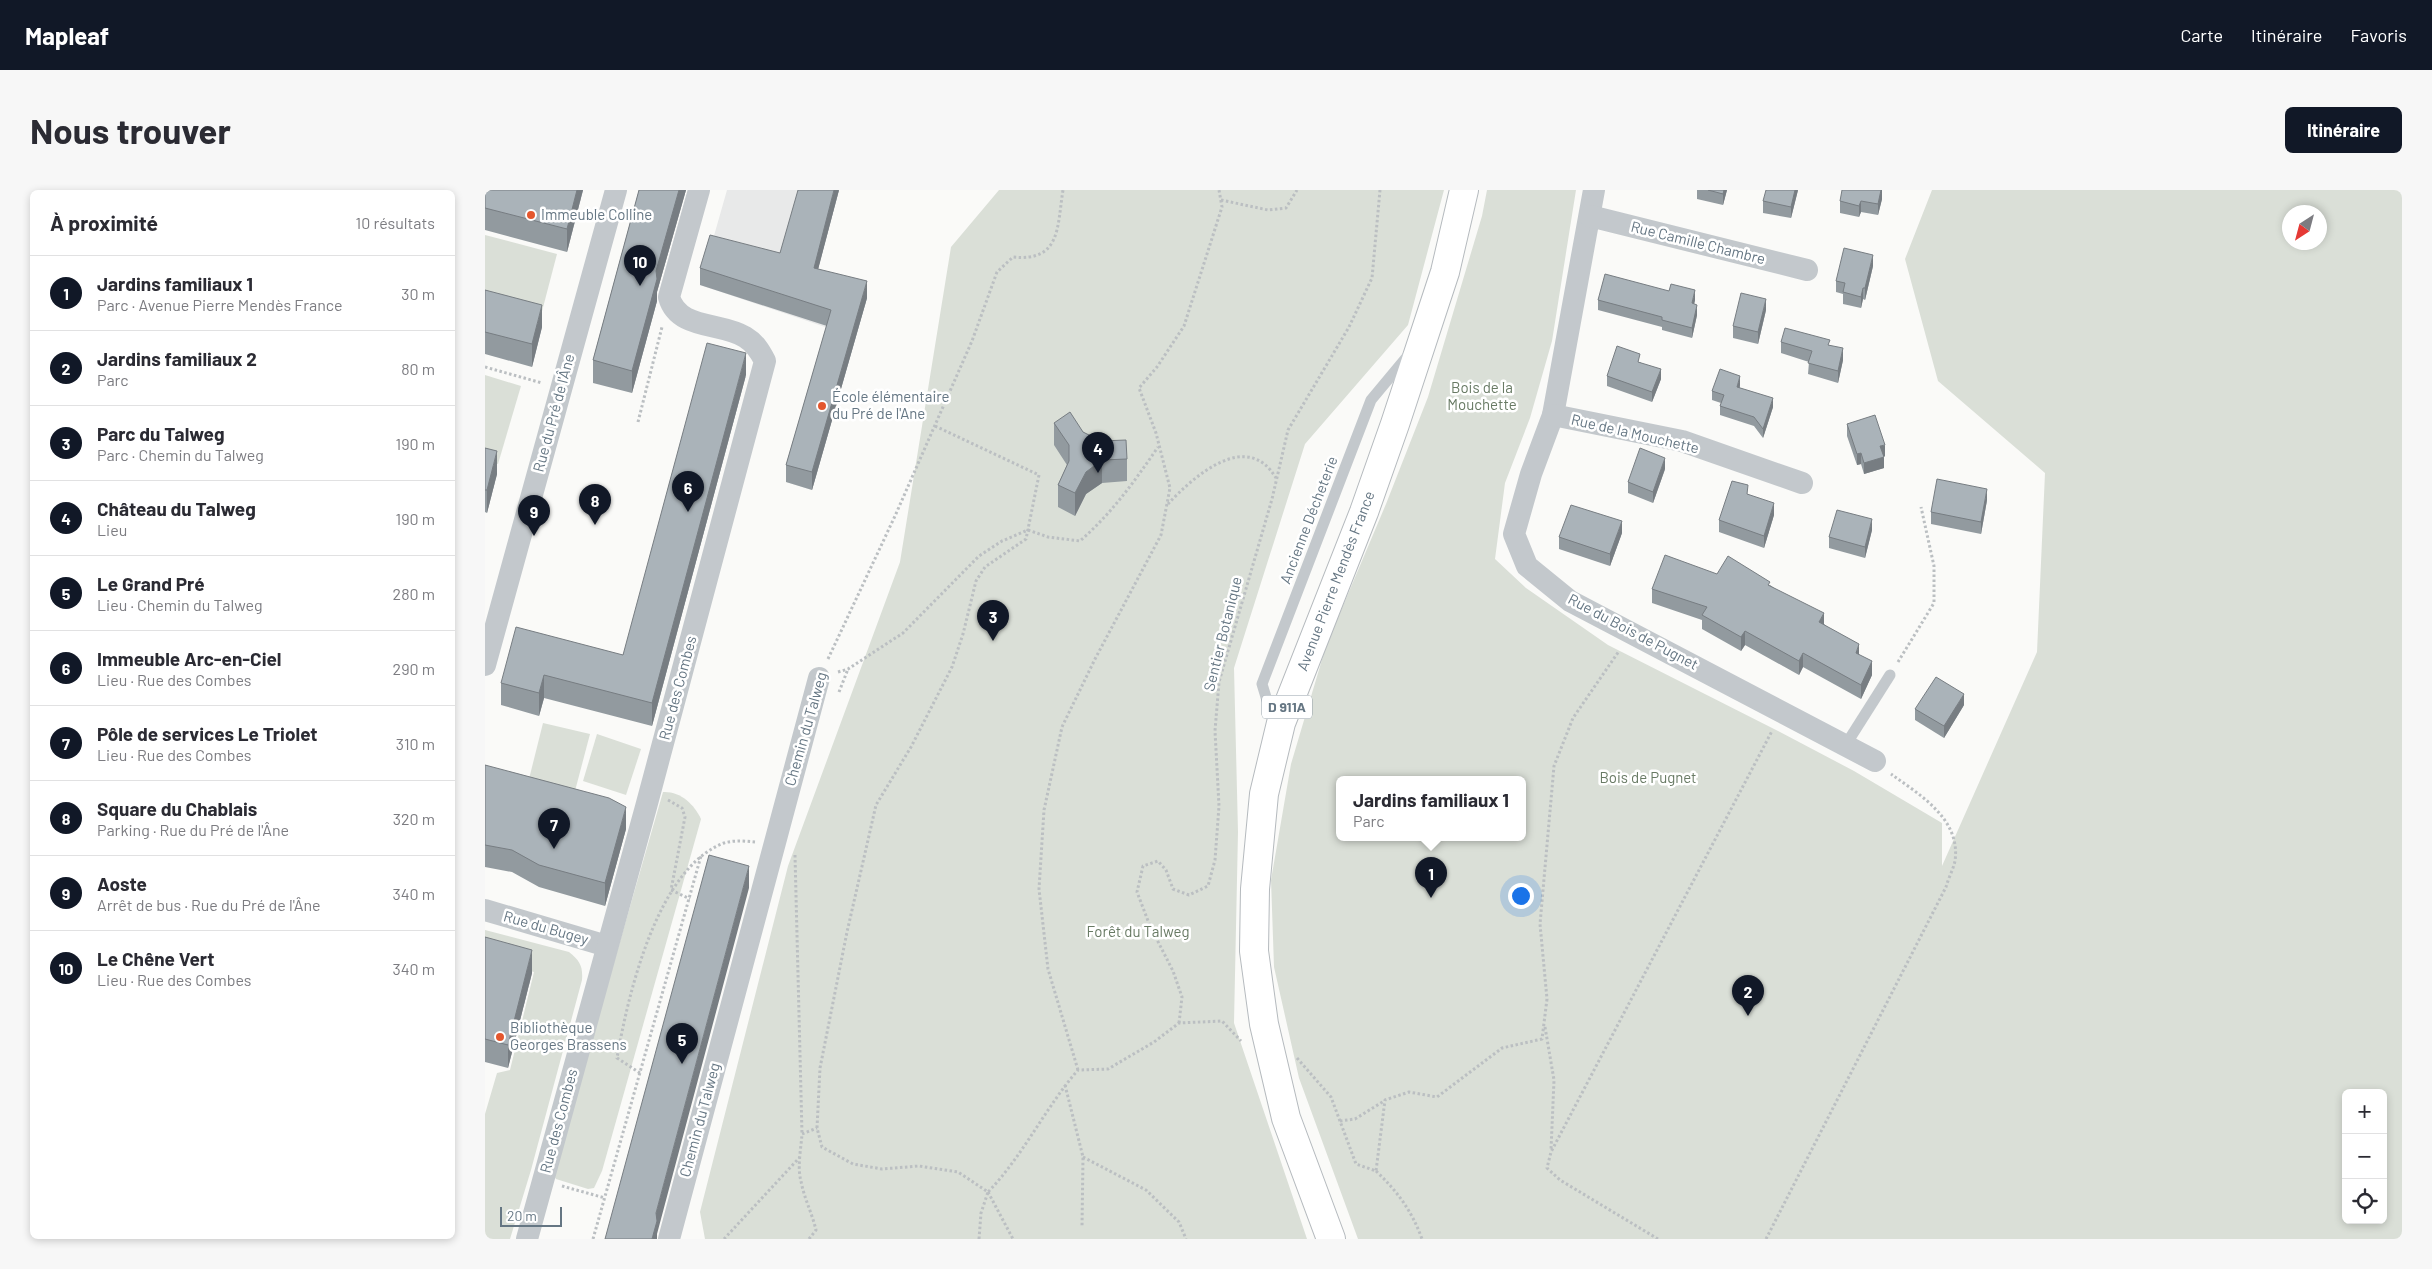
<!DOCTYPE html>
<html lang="fr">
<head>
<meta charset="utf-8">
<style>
  :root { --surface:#fff; --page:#f7f7f7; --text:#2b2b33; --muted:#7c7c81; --line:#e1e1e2; --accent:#111827 }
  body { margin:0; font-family:Barlow,sans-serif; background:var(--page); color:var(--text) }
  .controls { position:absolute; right:15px; bottom:15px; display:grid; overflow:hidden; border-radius:8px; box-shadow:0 2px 8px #0003 }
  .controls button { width:45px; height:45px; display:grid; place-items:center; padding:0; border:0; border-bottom:1px solid var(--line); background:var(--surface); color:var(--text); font:25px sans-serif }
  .compass { position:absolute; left:1797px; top:15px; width:45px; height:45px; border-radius:50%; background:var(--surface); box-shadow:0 2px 8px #0003; rotate:216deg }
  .scale { position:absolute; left:15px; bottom:12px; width:62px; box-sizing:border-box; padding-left:5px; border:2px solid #657683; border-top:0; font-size:14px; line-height:18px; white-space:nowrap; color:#657683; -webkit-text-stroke:4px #fff; paint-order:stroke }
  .you { position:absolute; left:1035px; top:705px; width:18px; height:18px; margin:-12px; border:4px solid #fff; border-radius:50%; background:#1a73e8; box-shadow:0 0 0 8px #1a73e833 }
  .badge { display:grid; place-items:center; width:32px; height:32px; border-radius:50%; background:var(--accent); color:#fff; font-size:16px; font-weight:700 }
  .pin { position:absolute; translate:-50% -41px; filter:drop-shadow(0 1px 2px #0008) }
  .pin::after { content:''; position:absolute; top:26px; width:18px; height:15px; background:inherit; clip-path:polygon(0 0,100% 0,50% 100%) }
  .popup { position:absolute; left:851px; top:586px; width:190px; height:65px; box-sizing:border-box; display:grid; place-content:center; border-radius:8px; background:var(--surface); filter:drop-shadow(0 1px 4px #0005); font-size:16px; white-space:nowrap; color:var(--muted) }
  .popup b { font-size:19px; color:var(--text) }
  .popup::after { content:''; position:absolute; left:50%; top:100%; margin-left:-10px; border:10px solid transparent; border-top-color:var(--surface) }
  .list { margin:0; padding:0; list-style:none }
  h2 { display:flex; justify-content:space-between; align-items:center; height:65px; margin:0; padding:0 20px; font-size:21px }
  h2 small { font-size:16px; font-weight:400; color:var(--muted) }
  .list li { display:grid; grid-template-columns:32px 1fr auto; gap:15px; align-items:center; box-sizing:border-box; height:75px; padding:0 20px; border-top:1px solid var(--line) }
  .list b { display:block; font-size:19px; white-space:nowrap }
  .list p { margin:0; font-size:16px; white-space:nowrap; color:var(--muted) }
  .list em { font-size:16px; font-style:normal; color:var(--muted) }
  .icon { flex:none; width:28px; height:28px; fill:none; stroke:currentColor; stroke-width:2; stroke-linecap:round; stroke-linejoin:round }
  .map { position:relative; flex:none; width:1917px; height:1049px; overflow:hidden; border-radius:8px }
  header { display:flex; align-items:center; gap:30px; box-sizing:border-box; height:70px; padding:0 25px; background:var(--accent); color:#fff }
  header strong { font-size:24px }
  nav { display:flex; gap:28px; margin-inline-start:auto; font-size:18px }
  .intro { display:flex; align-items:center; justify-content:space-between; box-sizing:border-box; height:120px; padding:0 30px }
  h1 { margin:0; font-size:35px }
  .button { padding:12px 22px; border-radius:8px; background:var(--accent); color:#fff; font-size:18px; font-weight:700 }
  main { display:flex; gap:30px; padding:0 30px }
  aside { flex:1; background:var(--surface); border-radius:8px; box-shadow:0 2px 8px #0003 }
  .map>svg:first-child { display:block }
  .built { fill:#e8e9e9 }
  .green { fill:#dadfd7; fill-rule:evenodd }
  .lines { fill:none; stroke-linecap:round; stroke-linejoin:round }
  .primary-casing { stroke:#b5babe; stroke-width:30 }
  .path { stroke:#bbbfc2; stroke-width:3; stroke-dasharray:2.5 2.5; stroke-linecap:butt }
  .service { stroke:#c3c8cc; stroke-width:11 }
  .minor { stroke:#c3c8cc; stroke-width:22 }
  .primary { stroke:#fff; stroke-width:28 }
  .wall { fill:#929a9f }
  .shaded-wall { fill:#777d82 }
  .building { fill:#aab3b9; stroke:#777d82 }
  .poi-dot { fill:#e4572e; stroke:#fff; stroke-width:2 }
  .labels { text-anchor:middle; stroke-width:5; stroke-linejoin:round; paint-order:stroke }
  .shield { fill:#fff; stroke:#939fa8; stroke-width:1 }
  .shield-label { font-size:14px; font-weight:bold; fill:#657683 }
  .poi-label { font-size:15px; fill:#657683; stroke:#fff; text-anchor:start }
  .street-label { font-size:15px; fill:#657683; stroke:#fff }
  .park-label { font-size:15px; fill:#687a64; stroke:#fff }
</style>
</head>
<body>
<header>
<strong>Mapleaf</strong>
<nav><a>Carte</a><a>Itinéraire</a><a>Favoris</a></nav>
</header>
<div class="intro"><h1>Nous trouver</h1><a class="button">Itinéraire</a></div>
<main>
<aside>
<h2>À proximité<small>10 résultats</small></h2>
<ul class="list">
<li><span class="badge">1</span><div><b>Jardins familiaux 1</b><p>Parc · Avenue Pierre Mendès France</p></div><em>30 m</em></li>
<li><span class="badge">2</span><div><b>Jardins familiaux 2</b><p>Parc</p></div><em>80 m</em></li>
<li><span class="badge">3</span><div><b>Parc du Talweg</b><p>Parc · Chemin du Talweg</p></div><em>190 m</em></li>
<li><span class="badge">4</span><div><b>Château du Talweg</b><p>Lieu</p></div><em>190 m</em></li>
<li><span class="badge">5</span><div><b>Le Grand Pré</b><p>Lieu · Chemin du Talweg</p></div><em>280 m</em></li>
<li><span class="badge">6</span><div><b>Immeuble Arc-en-Ciel</b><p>Lieu · Rue des Combes</p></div><em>290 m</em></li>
<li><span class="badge">7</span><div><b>Pôle de services Le Triolet</b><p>Lieu · Rue des Combes</p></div><em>310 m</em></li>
<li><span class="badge">8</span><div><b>Square du Chablais</b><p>Parking · Rue du Pré de l'Âne</p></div><em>320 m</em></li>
<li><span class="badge">9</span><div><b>Aoste</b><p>Arrêt de bus · Rue du Pré de l'Âne</p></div><em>340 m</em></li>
<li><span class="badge">10</span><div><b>Le Chêne Vert</b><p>Lieu · Rue des Combes</p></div><em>340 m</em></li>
</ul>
</aside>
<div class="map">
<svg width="1917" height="1049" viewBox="0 0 1917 1049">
  <rect width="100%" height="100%" fill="#fafaf8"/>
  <!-- built -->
  <polygon class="built" points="242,0 354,0 329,93 382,108 327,300 301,292 346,139 215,95"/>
  <!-- green -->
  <g class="green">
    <polygon points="514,0 959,0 923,135 820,254 749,478 753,642 749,833 822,1049 220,1049 215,1022 303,676 415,372 466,57"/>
    <path d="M1002,0h89l-24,151 -22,77 -25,65 -10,76 31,29 82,57 172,87 74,39 88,52v43l95,-214 8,-179 -107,-92 -33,-122 27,-69h470v1049h-1044l-59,-161 -25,-111 -3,-87 20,-116 35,-118 60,-142 42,-107 54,-181zM1804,22h30v30h-30zM855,589h182v58h-182zM1861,903h37v127h-37z"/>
    <polygon points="0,45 72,64 55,129 0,115"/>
    <polygon points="0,185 36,196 13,274 0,271"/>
    <polygon points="58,533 105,544 90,601 44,589"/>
    <polygon points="112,544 156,559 141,605 98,591"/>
    <path d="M178,602c17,-1 31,12 38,27l-99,352 -8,17 -6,1 -32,-10 -3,-5z"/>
    <path d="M0,740l84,22c11,9 14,14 13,28l-51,190 -21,69h-25v-125l12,-41 13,-3 24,-98 -49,-13z"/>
  </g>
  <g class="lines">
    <defs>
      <polyline id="primary" points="846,1049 801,928 779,834 769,761 770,699 779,604 796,533 879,322 910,234 960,82 979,0"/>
    </defs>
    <!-- primary casing -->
    <use href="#primary" class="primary-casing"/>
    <!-- path -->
    <g class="path">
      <polyline points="736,10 783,20 801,18 812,0"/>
      <polyline points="0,177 57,193"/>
      <polyline points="153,232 177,137"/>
      <path d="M450,236l104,49 -13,64 -41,28 -9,14 -13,53 -11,33 -41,80 -35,58 -29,127 -27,136 -3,60 5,19 31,17 29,5 37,-3 39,6 30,20c35,-36 57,-84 90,-122l30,-1 46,-27 25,-19 43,-2 19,20"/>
      <path d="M683,314c26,-28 79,-75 108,-26"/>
      <path d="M343,469l67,-143 77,-175 25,-69 16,-15c48,5 44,-30 50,-67"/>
      <polyline points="1413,472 1449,413 1449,376 1436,317"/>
      <path d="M353,482l10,-3 55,-36 76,-77 23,-15 26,-11 20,7 32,4c32,-28 54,-59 78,-94"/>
      <polyline points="354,502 363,479"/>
      <polyline points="183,610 197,618 200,627 186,700 205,709"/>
      <polyline points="310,665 317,944"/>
      <polyline points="694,833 697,807 688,781 665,736 652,702 658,676 673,671 681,680 688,699 704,705 723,696 730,670 734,616 730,541 734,492 787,309 803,240 864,137 887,88 895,0"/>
      <polyline points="1060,837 1069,890 1066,960"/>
      <polyline points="812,868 846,907 871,974 891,981 900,910 924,902 952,907 1017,858 1057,849 1062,809 1055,734 1069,576 1088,528 1134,461"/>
      <polyline points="593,880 563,779 554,699 559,620 577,537 610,469 676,345 685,298 671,243 654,198 672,177 699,136 737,17 734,0"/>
      <path d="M155,883l-23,-15c11,-63 40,-190 107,-215 10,-3 21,-2 31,-1"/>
      <polyline points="580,895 598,967 597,1037"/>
      <polyline points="855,931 870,929 899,911"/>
      <polyline points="598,967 661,1000 694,1032 701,1049"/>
      <path d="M891,981c21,20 36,40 46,68"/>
      <polyline points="77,996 120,1008"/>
      <polyline points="503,1002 528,1049"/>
      <polyline points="108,1049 216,666"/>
      <polyline points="239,1049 315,967"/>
      <path d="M324,1049l7,-9c-4,-17 -12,-32 -15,-49 -4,-14 0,-32 1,-47l15,-6"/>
      <polyline points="494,1049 496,1023 503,1002"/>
      <polyline points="1173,1049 1075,990 1062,978 1066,962 1287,541"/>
      <path d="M1281,1049l180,-352c2,-8 7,-17 9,-26 6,-42 -35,-66 -64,-87"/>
    </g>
    <!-- service -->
    <g class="service">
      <polyline points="795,532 784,517 777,494 886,210 926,162"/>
      <polyline points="1360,556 1405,485"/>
    </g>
    <!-- minor -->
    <g class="minor">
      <polyline points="1109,0 1068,225 1046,284 1029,344 1042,376 1085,411 1390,571"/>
      <polyline points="1105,26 1322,80"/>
      <polyline points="1068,225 1197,251 1317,293"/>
      <polyline points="0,475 131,0"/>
      <polyline points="0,720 122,756"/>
      <path d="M42,1049l119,-432 119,-446c-5,-10 -10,-18 -20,-24 -24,-15 -67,-7 -76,-40l30,-107"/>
      <polyline points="184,1049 334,488"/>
    </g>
    <!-- primary -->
    <use href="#primary" class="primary"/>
  </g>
  <!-- wall -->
  <g class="wall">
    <polygon points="0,0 98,0 82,62 0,40"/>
    <polygon points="154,0 201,0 172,102 172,111 147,203 108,193 108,170"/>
    <polygon points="354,0 333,79 382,108 327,300 301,292 301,275 342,136 215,95 215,78 295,63"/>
    <polygon points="1212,0 1242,0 1238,15 1212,9"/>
    <polygon points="1313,0 1306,28 1278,23 1278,11"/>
    <polygon points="1397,0 1397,9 1393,25 1376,22 1374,27 1355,23 1355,11"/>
    <polygon points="1388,76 1380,110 1378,109 1376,118 1358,114 1358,104 1351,102 1351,91"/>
    <polygon points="0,100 57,137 47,177 0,164"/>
    <polygon points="1113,110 1210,110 1209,114 1212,125 1207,148 1177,140 1177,137 1113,120"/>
    <polygon points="1281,120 1273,154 1248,148 1248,136"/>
    <polygon points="1296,152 1345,155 1358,170 1353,193 1323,184 1324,172 1296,163"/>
    <polygon points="1155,172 1176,189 1167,212 1122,196 1122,186"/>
    <polygon points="261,185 167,536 59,508 54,526 16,515 16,493 138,465"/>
    <polygon points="1255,195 1255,198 1288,217 1278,248 1269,236 1235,225 1235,216 1236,213 1227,210 1227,201"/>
    <polygon points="569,233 598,242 642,269 642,291 617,293 601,304 590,326 573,317 573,295 582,275 569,255"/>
    <polygon points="1362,234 1400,266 1398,267 1399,278 1379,284 1376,274 1372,275 1362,246"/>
    <polygon points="0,258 12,284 2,323 0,322"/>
    <polygon points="1180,279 1168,313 1143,303 1143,292"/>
    <polygon points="1263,304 1289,325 1279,358 1234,342 1234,330"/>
    <polygon points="1502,310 1496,344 1446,334 1446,322"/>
    <polygon points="1387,340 1380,368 1344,358 1344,347"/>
    <polygon points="1137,343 1125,376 1074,359 1074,347"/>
    <polygon points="1232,384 1285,395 1339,434 1374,464 1387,485 1376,509 1318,477 1314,485 1260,455 1256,461 1217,439 1217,430 1167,413 1167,399"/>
    <polygon points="1479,515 1459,548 1430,530 1430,519"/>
    <polygon points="0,575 141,639 120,716 54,697 27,682 0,677"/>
    <polygon points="0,747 47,783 23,878 0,872"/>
  </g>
  <!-- shaded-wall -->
  <g class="shaded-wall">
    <polygon points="92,0 98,0 82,62 82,39"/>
    <polygon points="194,0 201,0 172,102 172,111 147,203 147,181 171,81"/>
    <polygon points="349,0 354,0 329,95 329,78"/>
    <polygon points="1239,0 1242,0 1238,15 1238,4"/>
    <polygon points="1310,0 1313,0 1306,28 1306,17"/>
    <polygon points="1396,0 1397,0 1397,9 1393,25 1393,14"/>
    <polygon points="1376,11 1376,22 1374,27 1374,16"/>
    <polygon points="1388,65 1388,76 1380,110 1380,98"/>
    <polygon points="382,91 382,108 327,300 327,282"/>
    <polygon points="1378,98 1378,109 1376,118 1376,107"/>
    <polygon points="1210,100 1210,110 1207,123 1207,113"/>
    <polygon points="1281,109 1281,120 1273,154 1273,142"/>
    <polygon points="57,115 57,137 47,177 47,154"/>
    <polygon points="1212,115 1212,125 1207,148 1207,138"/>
    <polygon points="1358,158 1358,170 1353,193 1353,181"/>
    <polygon points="261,163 261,185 167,536 167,513"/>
    <polygon points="1176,179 1176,189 1167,212 1167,202"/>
    <polygon points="1255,186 1255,195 1252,206 1252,197"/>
    <polygon points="1288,208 1288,217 1278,248 1278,239"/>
    <polygon points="1400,255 1400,266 1395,268 1395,256"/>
    <polygon points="12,261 12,284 2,323 2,300"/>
    <polygon points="1376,263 1376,274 1372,275 1372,264"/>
    <polygon points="1399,267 1399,278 1379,284 1379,273"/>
    <polygon points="1180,268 1180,279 1168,313 1168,302"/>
    <polygon points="617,270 617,293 601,304 590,326 590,303 601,282"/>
    <polygon points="1502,299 1502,310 1496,344 1496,332"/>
    <polygon points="1289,313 1289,325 1279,358 1279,346"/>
    <polygon points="1387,329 1387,340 1380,368 1380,357"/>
    <polygon points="1137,331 1137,343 1125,376 1125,364"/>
    <polygon points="1339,423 1339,437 1334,432"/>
    <polygon points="1260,441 1260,455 1256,461 1256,447"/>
    <polygon points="1374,454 1374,468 1371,463"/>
    <polygon points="1318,463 1318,477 1314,485 1314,471"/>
    <polygon points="1387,471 1387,485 1376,509 1376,495"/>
    <polygon points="59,485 59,508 54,526 54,503"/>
    <polygon points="1479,504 1479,515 1459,548 1459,536"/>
    <polygon points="141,617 141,639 120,716 120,693"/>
    <polygon points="264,676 264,698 172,1044 172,1049 167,1049 171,1023"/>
    <polygon points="47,760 47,783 23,878 23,855"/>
  </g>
  <!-- building -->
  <g class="building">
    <polygon points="0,0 92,0 82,39 0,18"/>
    <polygon points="154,0 194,0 171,81 172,89 147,181 108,170"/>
    <polygon points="313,0 349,0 329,78 382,91 327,282 301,275 346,120 215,78 225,45 295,63"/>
    <polygon points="1223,0 1239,0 1238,4"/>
    <polygon points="1281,0 1310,0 1306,17 1278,11"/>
    <polygon points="1357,0 1396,0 1393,14 1376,11 1374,16 1355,11"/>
    <polygon points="1359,58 1388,65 1380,98 1378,98 1376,107 1358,102 1360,93 1351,91"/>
    <polygon points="1120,84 1184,101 1186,94 1210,100 1207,113 1212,115 1207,138 1177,130 1177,127 1113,110"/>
    <polygon points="0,100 57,115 47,154 0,142"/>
    <polygon points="1256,103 1281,109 1273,142 1248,136"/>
    <polygon points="1300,138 1345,150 1343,155 1358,158 1353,181 1323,173 1327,161 1296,152"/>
    <polygon points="222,153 261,163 167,513 59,485 54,503 16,493 31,437 138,465"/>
    <polygon points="1132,156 1155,164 1153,172 1176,179 1167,202 1122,186"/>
    <polygon points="1235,179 1255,186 1252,197 1288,208 1278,239 1269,227 1235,216 1239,205 1227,201"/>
    <polygon points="585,222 598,242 616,251 641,250 642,269 617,270 601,282 590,303 573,295 584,271 584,255 569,233"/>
    <polygon points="1390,225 1400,255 1395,256 1399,267 1379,273 1376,263 1372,264 1362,234"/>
    <polygon points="0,258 12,261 2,300 0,300"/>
    <polygon points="1155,258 1180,268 1168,302 1143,292"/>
    <polygon points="1452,289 1502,299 1496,332 1446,322"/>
    <polygon points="1247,291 1263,295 1262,304 1289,313 1279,346 1234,330"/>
    <polygon points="1086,315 1137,331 1125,364 1074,347"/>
    <polygon points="1352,320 1387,329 1380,357 1344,347"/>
    <polygon points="1180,365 1232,384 1243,366 1285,392 1283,395 1339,423 1334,432 1374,454 1371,463 1387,471 1376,495 1318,463 1314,471 1260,441 1256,447 1217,425 1222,417 1167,399"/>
    <polygon points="1451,487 1479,504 1459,536 1430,519"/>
    <polygon points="0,575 124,608 141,617 120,693 54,675 27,660 0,655"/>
    <polygon points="224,665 264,676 171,1023 172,1031 167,1049 120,1049"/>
    <polygon points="0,747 47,760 23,855 0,849"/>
  </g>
  <!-- markers -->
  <g class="poi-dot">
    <circle cx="46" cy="25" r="5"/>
    <circle cx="337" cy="216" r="5"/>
    <circle cx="15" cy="847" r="5"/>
  </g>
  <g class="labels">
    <!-- shield labels -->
    <rect class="shield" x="777" y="505.5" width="50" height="23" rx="4"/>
    <g class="shield-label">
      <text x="802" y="522">D 911A</text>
    </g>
    <!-- poi labels -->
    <g class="poi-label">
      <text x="56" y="30">Immeuble Colline</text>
      <text x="347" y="212">École élémentaire<tspan x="347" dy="17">du Pré de l'Ane</tspan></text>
      <text x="25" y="843">Bibliothèque<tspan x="25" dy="17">Georges Brassens</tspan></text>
    </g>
    <!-- street labels -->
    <g class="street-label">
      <text transform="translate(1213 53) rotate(14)" y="5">Rue Camille Chambre</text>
      <text transform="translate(69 223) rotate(-75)" y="5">Rue du Pré de l'Âne</text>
      <text transform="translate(1150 244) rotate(13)" y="5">Rue de la Mouchette</text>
      <text transform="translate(824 330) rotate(-69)" y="5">Ancienne Décheterie</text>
      <text transform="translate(851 391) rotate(-69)" y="5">Avenue Pierre Mendès France</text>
      <text transform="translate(1148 442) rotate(28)" y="5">Rue du Bois de Pugnet</text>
      <text transform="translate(738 444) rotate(-76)" y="5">Sentier Botanique</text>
      <text transform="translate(193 498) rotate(-75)" y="5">Rue des Combes</text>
      <text transform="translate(321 539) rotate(-74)" y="5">Chemin du Talweg</text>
      <text transform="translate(61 738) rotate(16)" y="5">Rue du Bugey</text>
      <text transform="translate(215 930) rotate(-75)" y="5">Chemin du Talweg</text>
      <text transform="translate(74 931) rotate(-75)" y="5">Rue des Combes</text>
    </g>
    <!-- park labels -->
    <g class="park-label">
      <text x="997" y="203">Bois de la<tspan x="997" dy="17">Mouchette</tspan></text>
      <text x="1163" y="593">Bois de Pugnet</text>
      <text x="653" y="747">Forêt du Talweg</text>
    </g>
  </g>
</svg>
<div class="controls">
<button>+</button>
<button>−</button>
<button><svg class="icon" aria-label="locate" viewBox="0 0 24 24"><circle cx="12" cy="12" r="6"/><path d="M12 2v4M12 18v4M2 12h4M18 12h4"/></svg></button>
</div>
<svg class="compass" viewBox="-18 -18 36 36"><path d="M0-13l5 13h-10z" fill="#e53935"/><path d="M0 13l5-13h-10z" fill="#7c7c81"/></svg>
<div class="scale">20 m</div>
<div class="you"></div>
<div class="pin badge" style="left:946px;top:708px">1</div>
<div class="popup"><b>Jardins familiaux 1</b>Parc</div>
<div class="pin badge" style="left:1263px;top:826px">2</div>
<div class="pin badge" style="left:508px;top:451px">3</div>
<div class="pin badge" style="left:613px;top:283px">4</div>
<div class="pin badge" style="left:197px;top:874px">5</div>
<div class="pin badge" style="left:203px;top:322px">6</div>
<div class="pin badge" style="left:69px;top:659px">7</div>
<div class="pin badge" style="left:110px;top:335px">8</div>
<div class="pin badge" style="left:49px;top:346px">9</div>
<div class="pin badge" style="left:155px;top:96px">10</div>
</div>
</main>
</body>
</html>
